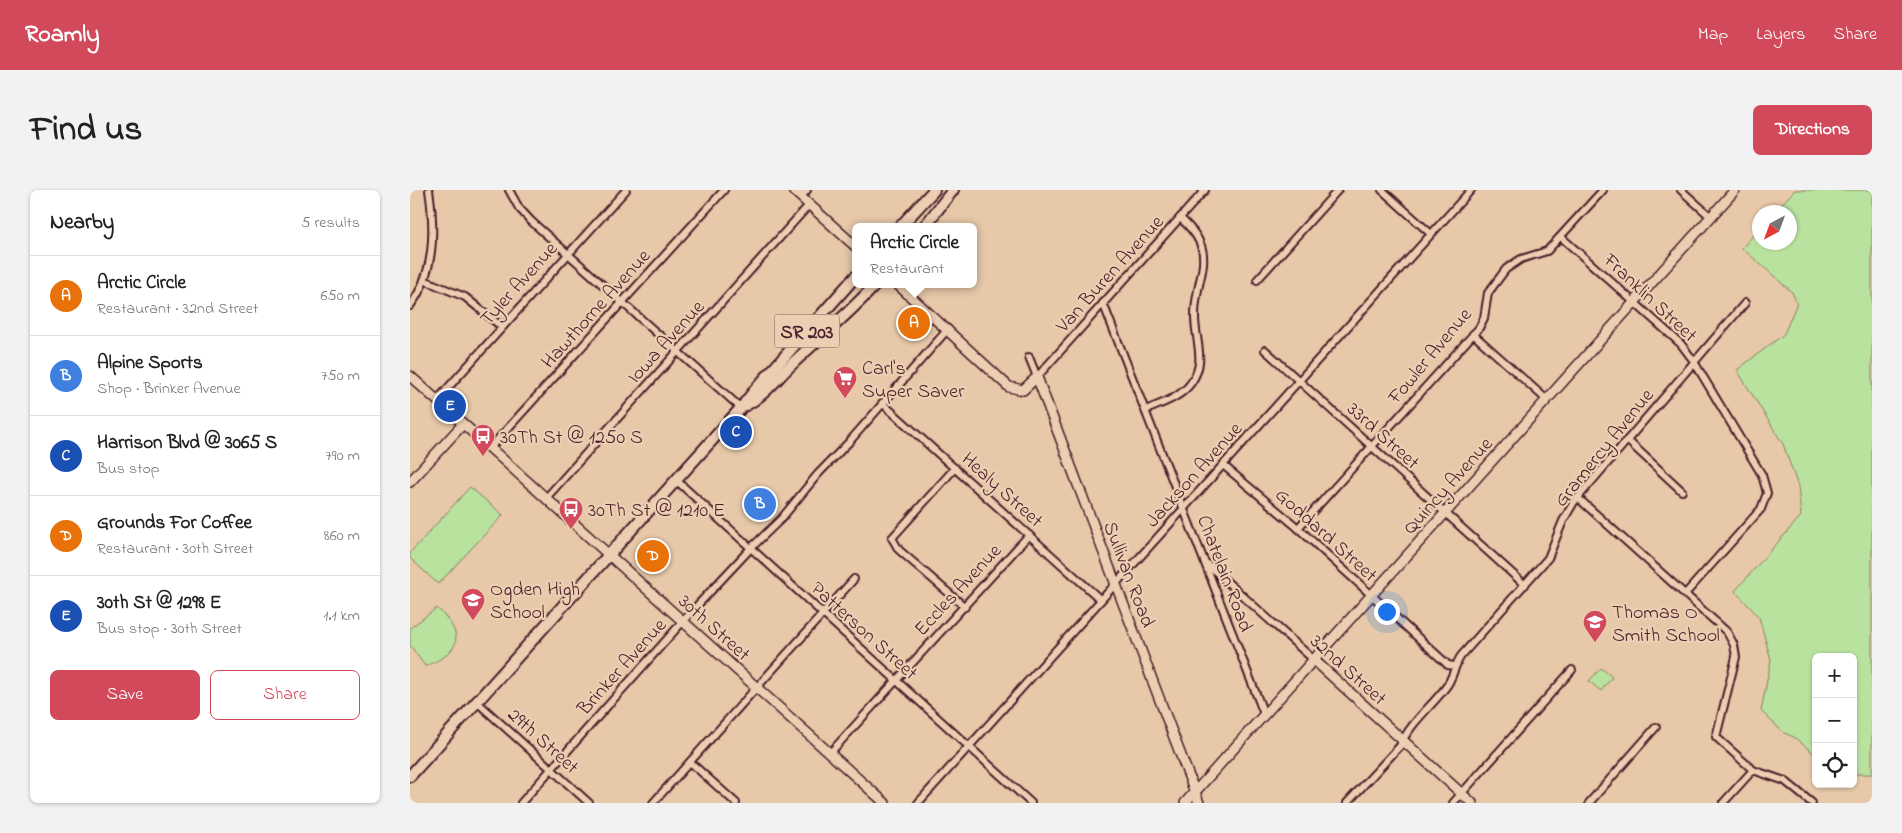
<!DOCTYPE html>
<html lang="en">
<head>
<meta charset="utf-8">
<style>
  :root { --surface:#fff; --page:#f2f2f2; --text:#222; --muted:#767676; --line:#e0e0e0; --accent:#d1495b }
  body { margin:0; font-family:"Indie Flower",sans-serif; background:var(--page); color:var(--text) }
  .controls { position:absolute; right:15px; bottom:15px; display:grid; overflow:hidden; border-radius:8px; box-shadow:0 1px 4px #0004 }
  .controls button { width:45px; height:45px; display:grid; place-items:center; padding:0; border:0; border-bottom:1px solid var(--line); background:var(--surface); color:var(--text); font:25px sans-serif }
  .compass { position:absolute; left:1342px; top:15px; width:45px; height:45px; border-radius:50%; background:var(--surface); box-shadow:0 1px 4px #0004; rotate:221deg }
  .you { position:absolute; left:976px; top:421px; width:18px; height:18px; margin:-12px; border:4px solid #fff; border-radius:50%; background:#1a73e8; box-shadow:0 0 0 8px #1a73e833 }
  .badge { display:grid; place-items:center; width:32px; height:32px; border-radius:50%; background:var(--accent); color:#fff; font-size:16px; font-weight:700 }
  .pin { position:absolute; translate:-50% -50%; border:2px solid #fff; box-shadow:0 1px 5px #0006 }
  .popup { position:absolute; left:442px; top:33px; width:125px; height:65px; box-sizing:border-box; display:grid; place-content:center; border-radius:8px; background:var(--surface); filter:drop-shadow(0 1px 4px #0005); font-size:16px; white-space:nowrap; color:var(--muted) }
  .popup b { font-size:19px; color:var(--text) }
  .popup::after { content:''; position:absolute; left:50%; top:100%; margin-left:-10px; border:10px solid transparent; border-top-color:var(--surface) }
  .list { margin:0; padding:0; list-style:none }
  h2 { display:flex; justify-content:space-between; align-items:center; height:65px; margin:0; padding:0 20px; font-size:21px }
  h2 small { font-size:16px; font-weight:400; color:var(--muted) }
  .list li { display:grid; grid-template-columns:32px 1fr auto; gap:15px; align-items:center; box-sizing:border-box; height:80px; padding:0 20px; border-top:1px solid var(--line) }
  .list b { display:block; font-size:19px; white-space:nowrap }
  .list p { margin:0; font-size:16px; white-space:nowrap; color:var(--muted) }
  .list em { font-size:16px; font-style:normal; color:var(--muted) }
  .actions { display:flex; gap:10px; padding:15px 20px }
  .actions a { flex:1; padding:11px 0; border:1px solid var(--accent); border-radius:8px; text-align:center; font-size:18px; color:var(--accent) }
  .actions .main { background:var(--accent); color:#fff }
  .icon { flex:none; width:28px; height:28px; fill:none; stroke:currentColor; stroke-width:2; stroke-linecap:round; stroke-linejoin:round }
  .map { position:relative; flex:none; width:1462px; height:613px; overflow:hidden; border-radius:8px }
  header { display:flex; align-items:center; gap:30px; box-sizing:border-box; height:70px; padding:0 25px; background:var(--accent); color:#fff }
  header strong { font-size:24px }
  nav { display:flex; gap:28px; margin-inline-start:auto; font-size:18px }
  .intro { display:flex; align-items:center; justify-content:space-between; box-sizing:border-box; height:120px; padding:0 30px }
  h1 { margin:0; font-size:35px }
  .button { padding:12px 22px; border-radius:8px; background:var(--accent); color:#fff; font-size:18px; font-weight:700 }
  main { display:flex; gap:30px; padding:0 30px }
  aside { flex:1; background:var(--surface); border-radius:8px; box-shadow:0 1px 4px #0004 }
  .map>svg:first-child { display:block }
  .green { fill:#b9e29e; stroke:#828064 }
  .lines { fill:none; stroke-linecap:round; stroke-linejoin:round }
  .street-casing { stroke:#4a1f2b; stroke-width:10 }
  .secondary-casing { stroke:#4a1f2b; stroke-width:12 }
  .primary-casing { stroke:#4a1f2b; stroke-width:14 }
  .street { stroke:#ecceb2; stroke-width:6 }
  .secondary { stroke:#ecceb2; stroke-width:9 }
  .primary { stroke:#ecceb2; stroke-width:10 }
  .labels { text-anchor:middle; stroke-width:4.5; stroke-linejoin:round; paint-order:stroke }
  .shield { fill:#ecceb2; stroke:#7b5454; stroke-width:1 }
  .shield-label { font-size:19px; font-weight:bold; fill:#4a1f2b }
  .street-label { font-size:20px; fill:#4a1f2b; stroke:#ecceb2 }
  .poi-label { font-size:20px; fill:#4a1f2b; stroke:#ecceb2; text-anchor:start }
</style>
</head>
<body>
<header>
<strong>Roamly</strong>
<nav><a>Map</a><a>Layers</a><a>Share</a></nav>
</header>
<div class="intro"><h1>Find us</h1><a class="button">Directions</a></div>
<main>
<aside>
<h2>Nearby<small>5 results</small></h2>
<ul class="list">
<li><span class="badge" style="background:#e8710a">A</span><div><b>Arctic Circle</b><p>Restaurant · 32nd Street</p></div><em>650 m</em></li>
<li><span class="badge" style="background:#3f7fe0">B</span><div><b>Alpine Sports</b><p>Shop · Brinker Avenue</p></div><em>750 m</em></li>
<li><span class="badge" style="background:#1a4fb4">C</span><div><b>Harrison Blvd @ 3065 S</b><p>Bus stop</p></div><em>790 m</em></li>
<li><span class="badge" style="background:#e8710a">D</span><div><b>Grounds For Coffee</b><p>Restaurant · 30th Street</p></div><em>860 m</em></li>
<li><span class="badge" style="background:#1a4fb4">E</span><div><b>30th St @ 1298 E</b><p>Bus stop · 30th Street</p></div><em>1.1 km</em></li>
</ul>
<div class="actions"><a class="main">Save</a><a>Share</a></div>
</aside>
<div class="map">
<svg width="1462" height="613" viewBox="0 0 1462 613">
  <rect width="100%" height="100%" fill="#e7c8a8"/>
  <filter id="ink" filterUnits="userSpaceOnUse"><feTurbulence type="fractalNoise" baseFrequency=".02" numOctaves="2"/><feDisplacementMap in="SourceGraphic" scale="10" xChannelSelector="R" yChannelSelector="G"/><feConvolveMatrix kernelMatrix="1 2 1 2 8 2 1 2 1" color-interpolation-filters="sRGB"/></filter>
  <g filter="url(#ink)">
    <!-- green -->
    <g class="green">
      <polygon points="1385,0 1462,0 1462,584 1443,584 1443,467 1406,467 1406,565 1384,547 1374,543 1351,521 1361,470 1349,427 1325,401 1391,326 1388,296 1373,254 1327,180 1374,144 1387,113 1382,102 1332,58 1349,39 1350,52 1380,52 1380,22 1364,22"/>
      <polygon points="60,297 93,325 28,394 0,368 0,363"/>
      <path d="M27,418c29,28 24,44 -12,58l-15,-21v-17z"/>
      <polygon points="1191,478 1202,487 1191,501 1179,491"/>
    </g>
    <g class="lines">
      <defs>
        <g id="street">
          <polyline points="99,0 109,18 121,31 331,218"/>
          <polyline points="972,0 1021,44"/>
          <polyline points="1271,0 1301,27"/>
          <polyline points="391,7 397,0"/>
          <polyline points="1151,47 1271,154 1283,170 1352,285 1357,303 1351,319 1276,403"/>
          <polyline points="14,90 55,107 92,137"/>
          <polyline points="847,90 928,0"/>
          <polyline points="693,113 854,524"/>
          <path d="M0,116c25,-33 25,-76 19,-116"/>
          <polyline points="1063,144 1137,210"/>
          <polyline points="855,160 1115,395"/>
          <polyline points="619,167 627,187 795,0"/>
          <polyline points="27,210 216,0"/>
          <polyline points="472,213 691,410"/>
          <path d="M736,220c16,-7 34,-12 45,-27 16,-22 4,-42 4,-66 -1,-42 27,-63 -15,-99"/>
          <polyline points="1217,250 1272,301"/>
          <polyline points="80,258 314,0"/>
          <polyline points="813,275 888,338 1038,475 1044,476"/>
          <polyline points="545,278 482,348 489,360 555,417"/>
          <polyline points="266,290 621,613"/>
          <polyline points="136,308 399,15"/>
          <polyline points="1168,308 1317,442 1324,455 1326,467 1306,547 1343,580 1375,591 1402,613"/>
          <polyline points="888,338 1069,138 1074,128 1078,103 1096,79 1111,69 1137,61 1193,0"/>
          <polyline points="795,372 904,470"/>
          <polyline points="67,512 179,613"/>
          <polyline points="420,563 619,345"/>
          <polyline points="280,572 326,613"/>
          <polyline points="111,613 283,420 341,358 371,329 408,284 439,252 538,139"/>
          <polyline points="243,613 444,389"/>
          <polyline points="508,613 1061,0"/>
          <path d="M937,613l53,-57c10,-23 31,-39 46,-59 7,-9 8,-21 15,-31l87,-98 15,-37 11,-19 171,-199"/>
          <polyline points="1043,613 1162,480"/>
          <polyline points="1179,613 1246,537"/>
          <polyline points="1313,613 1343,580"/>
        </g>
        <g id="secondary">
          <polyline points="383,0 445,56"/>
          <polyline points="487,94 599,197 613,200 627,187 789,613"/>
          <polyline points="0,186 475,613"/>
          <polyline points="0,292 53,234"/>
          <polyline points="904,470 1062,613"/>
          <polyline points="775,613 1325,0"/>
        </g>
        <g id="primary">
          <polyline points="490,37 524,0"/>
          <polyline points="514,37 543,0"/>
          <path d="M336,215c19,-10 31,-27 46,-41 28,-27 58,-51 84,-80"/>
          <polyline points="0,586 331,218 345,200 445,87"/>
        </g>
      </defs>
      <!-- street casing -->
      <use href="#street" class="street-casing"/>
      <!-- secondary casing -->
      <use href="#secondary" class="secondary-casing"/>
      <!-- primary casing -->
      <use href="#primary" class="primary-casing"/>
      <!-- street -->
      <use href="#street" class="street"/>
      <!-- secondary -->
      <use href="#secondary" class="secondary"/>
      <!-- primary -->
      <use href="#primary" class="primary"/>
    </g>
  </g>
  <!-- icons -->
  <defs>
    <symbol id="supermarket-pin" viewBox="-11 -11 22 30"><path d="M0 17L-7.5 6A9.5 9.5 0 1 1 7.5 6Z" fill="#d1495b" stroke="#ecceb2"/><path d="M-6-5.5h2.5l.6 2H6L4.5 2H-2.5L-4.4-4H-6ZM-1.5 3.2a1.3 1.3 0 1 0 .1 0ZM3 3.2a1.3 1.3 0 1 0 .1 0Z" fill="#fff"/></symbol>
    <symbol id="bus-pin" viewBox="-11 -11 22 30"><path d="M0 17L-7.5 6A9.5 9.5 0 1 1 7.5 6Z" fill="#d1495b" stroke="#ecceb2"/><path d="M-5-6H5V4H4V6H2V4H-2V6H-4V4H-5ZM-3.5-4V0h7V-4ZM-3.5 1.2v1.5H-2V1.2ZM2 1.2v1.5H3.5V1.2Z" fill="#fff"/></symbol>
    <symbol id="school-pin" viewBox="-11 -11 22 30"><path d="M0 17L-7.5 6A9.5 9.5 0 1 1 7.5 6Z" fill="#d1495b" stroke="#ecceb2"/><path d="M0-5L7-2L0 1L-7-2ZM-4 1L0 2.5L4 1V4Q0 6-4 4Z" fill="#fff"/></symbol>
  </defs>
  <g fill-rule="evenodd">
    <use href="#supermarket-pin" x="421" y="174" width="28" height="38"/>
    <use href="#bus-pin" x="59" y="232" width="28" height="38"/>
    <use href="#bus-pin" x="147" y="305" width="28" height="38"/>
    <use href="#school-pin" x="49" y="396" width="28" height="38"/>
    <use href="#school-pin" x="1171" y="418" width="28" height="38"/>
  </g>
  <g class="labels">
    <!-- shield labels -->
    <rect class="shield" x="364.5" y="124.5" width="65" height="33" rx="4"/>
    <g class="shield-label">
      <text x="397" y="148">SR 203</text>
    </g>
    <!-- street labels -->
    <g class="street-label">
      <text transform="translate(699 83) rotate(-48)" y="7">Van Buren Avenue</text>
      <text transform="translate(108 93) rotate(-48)" y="7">Tyler Avenue</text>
      <text transform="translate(1241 107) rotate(43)" y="7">Franklin Street</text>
      <text transform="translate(185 118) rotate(-48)" y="7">Hawthorne Avenue</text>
      <text transform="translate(255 151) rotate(-48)" y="7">Iowa Avenue</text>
      <text transform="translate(1019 165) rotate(-50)" y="7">Fowler Avenue</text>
      <text transform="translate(974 245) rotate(42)" y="7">33rd Street</text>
      <text transform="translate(1193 257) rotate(-51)" y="7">Gramercy Avenue</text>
      <text transform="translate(783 284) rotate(-48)" y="7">Jackson Avenue</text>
      <text transform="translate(1037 295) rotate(-48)" y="7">Quincy Avenue</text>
      <text transform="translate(593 299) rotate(42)" y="7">Healy Street</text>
      <text transform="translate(917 344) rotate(42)" y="7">Goddard Street</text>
      <text transform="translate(816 383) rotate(69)" y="7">Chatelain Road</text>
      <text transform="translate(720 384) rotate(69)" y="7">Sullivan Road</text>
      <text transform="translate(547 399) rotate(-47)" y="7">Eccles Avenue</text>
      <text transform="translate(305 437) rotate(42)" y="7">30th Street</text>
      <text transform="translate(455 440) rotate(42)" y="7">Patterson Street</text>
      <text transform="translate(211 476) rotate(-48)" y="7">Brinker Avenue</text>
      <text transform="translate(939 479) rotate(42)" y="7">32nd Street</text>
      <text transform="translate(134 550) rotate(42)" y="7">29th Street</text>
    </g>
    <!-- poi labels -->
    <g class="poi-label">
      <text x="452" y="184">Carl's<tspan x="452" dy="23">Super Saver</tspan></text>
      <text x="90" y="253">30Th St @ 1250 S</text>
      <text x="178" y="326">30Th St @ 1210 E</text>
      <text x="80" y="405">Ogden High<tspan x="80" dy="23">School</tspan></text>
      <text x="1202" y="428">Thomas O<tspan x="1202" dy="23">Smith School</tspan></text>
    </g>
  </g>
</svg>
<div class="controls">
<button>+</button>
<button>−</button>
<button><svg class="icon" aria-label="locate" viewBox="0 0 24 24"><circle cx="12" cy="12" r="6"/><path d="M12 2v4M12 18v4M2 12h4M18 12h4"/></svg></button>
</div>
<svg class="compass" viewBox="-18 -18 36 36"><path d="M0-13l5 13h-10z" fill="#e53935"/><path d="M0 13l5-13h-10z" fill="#767676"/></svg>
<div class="you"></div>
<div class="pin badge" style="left:504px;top:133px;background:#e8710a">A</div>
<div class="popup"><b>Arctic Circle</b>Restaurant</div>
<div class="pin badge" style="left:350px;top:314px;background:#3f7fe0">B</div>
<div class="pin badge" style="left:326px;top:242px;background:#1a4fb4">C</div>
<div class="pin badge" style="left:243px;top:366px;background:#e8710a">D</div>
<div class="pin badge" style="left:40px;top:216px;background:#1a4fb4">E</div>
</div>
</main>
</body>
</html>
